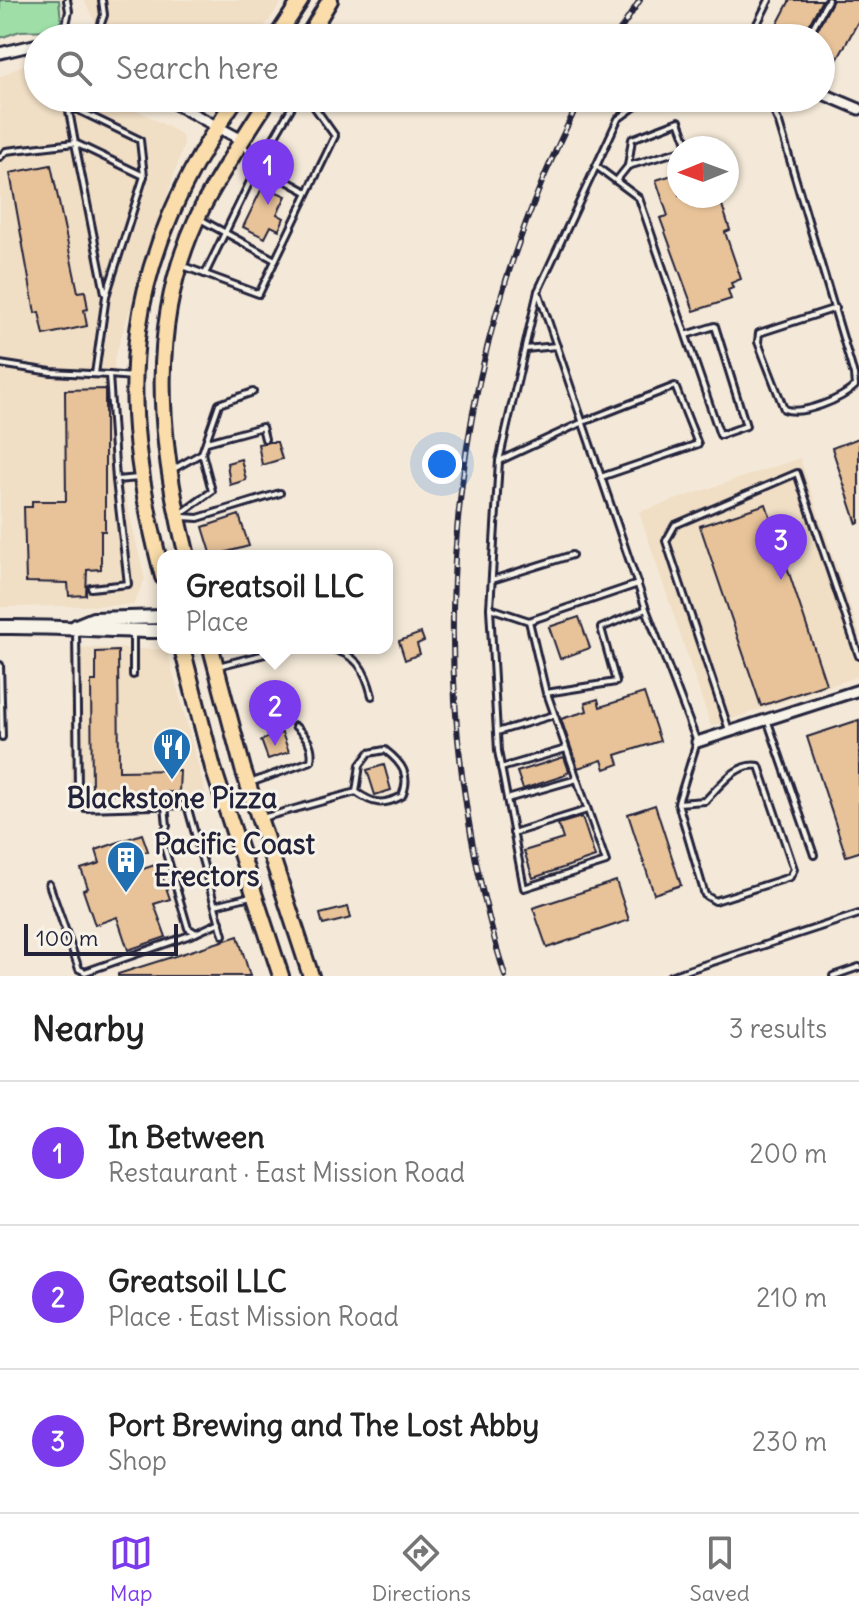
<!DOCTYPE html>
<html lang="en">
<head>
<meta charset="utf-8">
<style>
  :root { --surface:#fff; --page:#f2f2f2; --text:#222; --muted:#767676; --line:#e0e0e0; --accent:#7c3aed }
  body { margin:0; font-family:Delius,sans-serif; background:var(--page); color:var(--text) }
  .compass { position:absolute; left:667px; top:136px; width:72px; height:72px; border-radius:50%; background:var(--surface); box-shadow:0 2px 6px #0004; rotate:269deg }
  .scale { position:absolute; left:24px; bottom:20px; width:154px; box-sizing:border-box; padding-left:8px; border:4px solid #22223b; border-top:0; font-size:22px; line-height:28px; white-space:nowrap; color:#22223b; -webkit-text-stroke:6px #f7f3e8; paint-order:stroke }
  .you { position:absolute; left:442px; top:464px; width:28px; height:28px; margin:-20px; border:6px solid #fff; border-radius:50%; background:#1a73e8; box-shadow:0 0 0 12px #1a73e833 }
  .badge { display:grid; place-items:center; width:52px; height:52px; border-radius:50%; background:var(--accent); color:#fff; font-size:26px; font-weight:700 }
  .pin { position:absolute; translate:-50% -66px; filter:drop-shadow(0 2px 4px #0008) }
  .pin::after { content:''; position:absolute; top:42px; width:28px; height:24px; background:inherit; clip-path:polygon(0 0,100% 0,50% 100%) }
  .popup { position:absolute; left:157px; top:550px; width:236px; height:104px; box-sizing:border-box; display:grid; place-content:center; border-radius:16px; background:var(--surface); filter:drop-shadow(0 2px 6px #0005); font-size:26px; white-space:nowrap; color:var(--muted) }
  .popup b { font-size:30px; color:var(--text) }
  .popup::after { content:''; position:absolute; left:50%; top:100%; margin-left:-16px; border:16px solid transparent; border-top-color:var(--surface) }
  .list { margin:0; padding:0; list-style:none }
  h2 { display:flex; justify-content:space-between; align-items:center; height:104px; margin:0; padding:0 32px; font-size:34px }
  h2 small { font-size:26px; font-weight:400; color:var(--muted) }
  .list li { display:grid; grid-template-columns:52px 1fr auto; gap:24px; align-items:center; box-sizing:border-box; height:144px; padding:0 32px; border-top:2px solid var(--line) }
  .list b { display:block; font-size:30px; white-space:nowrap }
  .list p { margin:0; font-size:26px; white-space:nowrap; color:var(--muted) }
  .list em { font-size:26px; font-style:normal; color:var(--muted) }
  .icon { flex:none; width:44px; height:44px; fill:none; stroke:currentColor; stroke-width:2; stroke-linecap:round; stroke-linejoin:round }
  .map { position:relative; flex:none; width:859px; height:976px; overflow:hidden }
  .search { position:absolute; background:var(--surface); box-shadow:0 2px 6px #0004; left:24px; right:24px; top:24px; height:88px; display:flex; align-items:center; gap:20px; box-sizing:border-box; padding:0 28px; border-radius:44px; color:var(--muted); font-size:30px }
  .sheet { height:536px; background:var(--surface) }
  nav { display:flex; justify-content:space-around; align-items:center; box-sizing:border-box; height:112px; border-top:2px solid var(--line); background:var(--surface); font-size:22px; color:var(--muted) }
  nav a { display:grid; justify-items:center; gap:4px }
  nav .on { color:var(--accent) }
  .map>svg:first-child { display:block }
  .built { fill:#f0dec5 }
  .green { fill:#9fdfa7; stroke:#608071; stroke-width:2 }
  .building { fill:#e8c399; stroke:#22223b; stroke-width:2 }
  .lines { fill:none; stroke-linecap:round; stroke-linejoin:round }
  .service-casing { stroke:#22223b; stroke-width:10 }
  .minor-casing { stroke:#22223b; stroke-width:15 }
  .secondary-casing { stroke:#22223b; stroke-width:18 }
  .primary-casing { stroke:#22223b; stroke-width:20 }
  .service { stroke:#f7f3e8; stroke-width:4 }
  .minor { stroke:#f7f3e8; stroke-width:9 }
  .secondary { stroke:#f7f3e8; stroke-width:12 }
  .primary { stroke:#faddab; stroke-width:14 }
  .rail-casing { stroke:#22223b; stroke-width:6 }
  .rail { stroke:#f7f3e8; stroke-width:3; stroke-dasharray:9; stroke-linecap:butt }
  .labels { text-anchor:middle; stroke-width:6; stroke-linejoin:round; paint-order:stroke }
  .poi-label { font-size:28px; font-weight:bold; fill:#22223b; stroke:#f7f3e8 }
</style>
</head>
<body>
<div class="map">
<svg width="859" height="976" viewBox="0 0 859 976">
  <rect width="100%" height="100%" fill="#f4e9d8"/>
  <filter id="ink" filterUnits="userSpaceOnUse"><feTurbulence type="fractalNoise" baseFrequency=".0125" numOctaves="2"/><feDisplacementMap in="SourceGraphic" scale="16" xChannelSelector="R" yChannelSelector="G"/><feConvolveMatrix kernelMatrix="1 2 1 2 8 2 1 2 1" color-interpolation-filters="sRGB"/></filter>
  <g filter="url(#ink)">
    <!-- built -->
    <g class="built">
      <polygon points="84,0 283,0 257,38 103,38"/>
      <polygon points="25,64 38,65 38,98 115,98 181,134 184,144 114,359 117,462 145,579 133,605 0,607 0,77"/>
      <polygon points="800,458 859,633 859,676 711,726 639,512"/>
      <polygon points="70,648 161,649 168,654 206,794 71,794"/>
    </g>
    <!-- green -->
    <polygon class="green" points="0,0 59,0 61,21 54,30 20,31 0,38"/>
    <!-- building -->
    <g class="building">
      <polygon points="790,0 822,0 802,38 770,38"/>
      <polygon points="833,0 859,0 859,20 829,75 821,70 821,38 813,38"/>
      <polygon points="51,165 78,292 85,291 88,309 84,310 87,326 44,335 39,312 35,313 10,173"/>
      <polygon points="679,173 679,196 712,196 715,204 721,202 730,230 725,232 741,279 731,283 733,288 728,290 731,299 694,311 660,218 668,216 656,180"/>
      <polygon points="263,186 286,196 277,214 284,218 279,230 271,226 265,238 243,227"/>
      <polygon points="105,389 105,531 101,531 101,569 87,570 86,595 69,596 68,583 26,582 24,507 32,507 32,501 66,501 65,390"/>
      <polygon points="859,438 859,523 857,524 832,448"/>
      <polygon points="269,442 277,442 282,459 262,465 258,444"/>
      <polygon points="241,459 246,480 230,485 227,463"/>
      <polygon points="766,504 826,684 761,706 700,526"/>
      <polygon points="239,515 249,546 212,556 203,527"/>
      <polygon points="579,617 590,648 560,659 549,627"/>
      <polygon points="421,633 424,641 417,644 420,654 405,660 399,641"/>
      <polygon points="118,651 119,771 180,770 179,792 92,794 91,681 96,681 96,652"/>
      <polygon points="644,693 660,741 616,755 619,764 605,769 602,760 578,768 561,719 587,711 585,703 598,699 600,707"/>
      <polygon points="859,720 859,852 846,856 807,737"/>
      <polygon points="282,733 289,752 268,759 261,740"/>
      <polygon points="564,757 569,771 563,776 523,789 517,772"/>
      <polygon points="384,765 391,790 375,795 367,770"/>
      <polygon points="655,805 681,885 654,894 628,814"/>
      <polygon points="582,817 595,857 533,878 524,851 563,839 558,824"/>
      <polygon points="142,834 148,851 138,854 143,869 158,864 170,899 154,904 166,937 128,950 117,917 95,925 83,890 88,888 81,869 100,863 96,850"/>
      <polygon points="616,881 629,920 547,948 533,908"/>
      <polygon points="348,907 351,918 323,925 320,914"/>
      <polygon points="238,936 250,976 118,976 118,974"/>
    </g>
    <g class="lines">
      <defs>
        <g id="service">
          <polyline points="318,24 335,38"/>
          <polyline points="63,38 69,11 67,0"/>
          <polyline points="96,38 104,15 102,0"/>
          <polyline points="750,38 769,0"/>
          <polyline points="807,38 828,0"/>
          <path d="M768,98l11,25 75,252 1,11c-13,13 -53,30 -71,23l-26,-67 1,-9 77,-25"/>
          <polyline points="244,146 258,165 297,98"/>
          <polyline points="0,157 6,151 75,143 69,111 76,109 140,140 144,176 106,296 95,374"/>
          <polyline points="596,166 639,198 720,435 746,426 715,326 686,335"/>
          <polyline points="628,166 679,151"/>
          <polyline points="616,181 628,166 632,139 679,121 689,148"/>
          <polyline points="200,219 275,260"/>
          <polyline points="183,266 259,294 335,136 308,98"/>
          <polyline points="205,274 258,165 307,192"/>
          <polyline points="538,291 499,461 490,608 498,751 524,888 606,862 547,693"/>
          <polyline points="105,293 75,143 144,176"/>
          <polyline points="525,349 557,346"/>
          <polyline points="0,364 51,372 109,375"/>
          <polyline points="207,442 262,427 265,439"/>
          <polyline points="202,453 219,404 253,392"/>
          <polyline points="499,461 583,422 675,386 698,444 601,477"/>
          <polyline points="172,470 202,453 212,491 182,513"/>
          <polyline points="116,480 109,375 133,377"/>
          <polyline points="183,517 198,518 280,493"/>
          <polyline points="492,580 572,555"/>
          <polyline points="91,588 128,584 116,480 139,478"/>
          <path d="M490,608l39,13 17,72 70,-11 -15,-54 45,-19 51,133 -19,61 27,92 10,6 75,-24 4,-8 -35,-103c-23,-4 -40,21 -54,35l-27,2"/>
          <polyline points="646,609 538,291 618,119 640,103 667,98"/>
          <polyline points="529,621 638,584"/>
          <polyline points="76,632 78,788"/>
          <polyline points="133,634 133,675"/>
          <path d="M329,648c28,7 36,20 43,48"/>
          <polyline points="0,665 2,737"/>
          <polyline points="218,666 289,648"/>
          <polyline points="768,722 814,855"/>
          <polyline points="729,730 666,541 675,525 797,473 859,656"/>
          <polyline points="497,732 554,715"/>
          <polyline points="501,768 566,749"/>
          <path d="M250,783l61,-22c3,-16 -5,-25 -16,-35"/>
          <polyline points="507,799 577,779"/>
          <polyline points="165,805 167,826 161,836 188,928 196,933 220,922"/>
          <polyline points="85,808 187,805 223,935"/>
          <path d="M262,818l94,-26c17,12 27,14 46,4 9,-21 0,-33 -17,-46l-16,3 -9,12 -4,27"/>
          <polyline points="513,833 587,810"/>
          <polyline points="49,884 79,969 85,972 196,933"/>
          <polyline points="215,905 251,896"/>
          <polyline points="670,976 859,914"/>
          <polyline points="833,976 859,967"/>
        </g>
        <g id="minor">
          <polyline points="0,53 38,44"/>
          <polyline points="821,93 859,109"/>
          <polyline points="164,98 242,140"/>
          <polyline points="697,742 859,690"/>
        </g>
        <g id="secondary">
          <polyline points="76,626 93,619 163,617"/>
          <path d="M0,627c55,-1 108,4 163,4"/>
        </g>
        <g id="primary">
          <polyline points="276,38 301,0"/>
          <polyline points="307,38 330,0"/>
          <path d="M187,556c-29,-114 -41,-238 15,-348 20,-38 44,-74 67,-110"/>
          <path d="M163,577c-50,-193 -40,-311 73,-479"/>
          <polyline points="182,648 213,768 281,976"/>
          <polyline points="211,648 243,769 311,976"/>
        </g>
      </defs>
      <!-- service casing -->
      <use href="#service" class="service-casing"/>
      <!-- minor casing -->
      <use href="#minor" class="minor-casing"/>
      <!-- secondary casing -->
      <use href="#secondary" class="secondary-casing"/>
      <!-- primary casing -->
      <use href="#primary" class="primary-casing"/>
      <!-- service -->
      <use href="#service" class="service"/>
      <!-- minor -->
      <use href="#minor" class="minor"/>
      <!-- secondary -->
      <use href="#secondary" class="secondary"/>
      <!-- primary -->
      <use href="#primary" class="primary"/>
      <defs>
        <g id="rail">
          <polyline points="615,38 640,0"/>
          <path d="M505,976c-89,-293 -64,-605 76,-878"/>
        </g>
      </defs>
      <!-- rail casing -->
      <use href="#rail" class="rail-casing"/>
      <!-- rail -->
      <use href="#rail" class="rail"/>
    </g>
  </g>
  <!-- icons -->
  <defs>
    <symbol id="restaurant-pin" viewBox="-11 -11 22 30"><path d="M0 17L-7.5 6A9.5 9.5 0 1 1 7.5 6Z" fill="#1f6fb2" stroke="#f7f3e8"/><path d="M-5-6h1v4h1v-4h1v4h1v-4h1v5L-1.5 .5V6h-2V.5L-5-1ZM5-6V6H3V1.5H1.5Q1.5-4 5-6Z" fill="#fff"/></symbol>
    <symbol id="building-pin" viewBox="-11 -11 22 30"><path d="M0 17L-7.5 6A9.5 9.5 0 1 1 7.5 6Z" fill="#1f6fb2" stroke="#f7f3e8"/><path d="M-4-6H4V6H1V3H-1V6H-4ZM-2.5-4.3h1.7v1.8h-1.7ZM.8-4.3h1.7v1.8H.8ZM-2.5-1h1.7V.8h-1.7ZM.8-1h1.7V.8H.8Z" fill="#fff"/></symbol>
  </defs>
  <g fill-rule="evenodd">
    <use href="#restaurant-pin" x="150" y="725" width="44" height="60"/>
    <use href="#building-pin" x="104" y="838" width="44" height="60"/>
  </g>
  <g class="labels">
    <!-- poi labels -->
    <g class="poi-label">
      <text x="172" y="808">Blackstone Pizza</text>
      <text x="154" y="854" text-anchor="start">Pacific Coast<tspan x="154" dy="32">Erectors</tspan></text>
    </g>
  </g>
</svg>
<svg class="compass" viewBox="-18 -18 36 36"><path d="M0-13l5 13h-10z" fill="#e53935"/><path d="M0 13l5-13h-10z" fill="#767676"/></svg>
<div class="scale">100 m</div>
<div class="you"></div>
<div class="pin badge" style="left:268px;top:205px">1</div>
<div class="pin badge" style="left:275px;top:746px">2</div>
<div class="popup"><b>Greatsoil LLC</b>Place</div>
<div class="pin badge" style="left:781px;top:580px">3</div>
<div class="search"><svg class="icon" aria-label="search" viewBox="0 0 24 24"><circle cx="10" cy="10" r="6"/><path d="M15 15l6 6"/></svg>Search here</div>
</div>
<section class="sheet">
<h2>Nearby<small>3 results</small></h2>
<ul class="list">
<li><span class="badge">1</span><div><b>In Between</b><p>Restaurant · East Mission Road</p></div><em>200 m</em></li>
<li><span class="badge">2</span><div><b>Greatsoil LLC</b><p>Place · East Mission Road</p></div><em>210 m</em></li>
<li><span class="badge">3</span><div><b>Port Brewing and The Lost Abby</b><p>Shop</p></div><em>230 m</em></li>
</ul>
</section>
<nav>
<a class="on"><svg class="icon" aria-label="map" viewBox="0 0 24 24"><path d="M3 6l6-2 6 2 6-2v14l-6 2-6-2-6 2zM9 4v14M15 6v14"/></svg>Map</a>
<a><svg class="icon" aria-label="directions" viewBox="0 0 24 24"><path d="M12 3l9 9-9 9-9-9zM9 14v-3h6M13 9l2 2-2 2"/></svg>Directions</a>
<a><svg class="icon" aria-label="saved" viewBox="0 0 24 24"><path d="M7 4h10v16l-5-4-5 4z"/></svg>Saved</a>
</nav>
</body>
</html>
